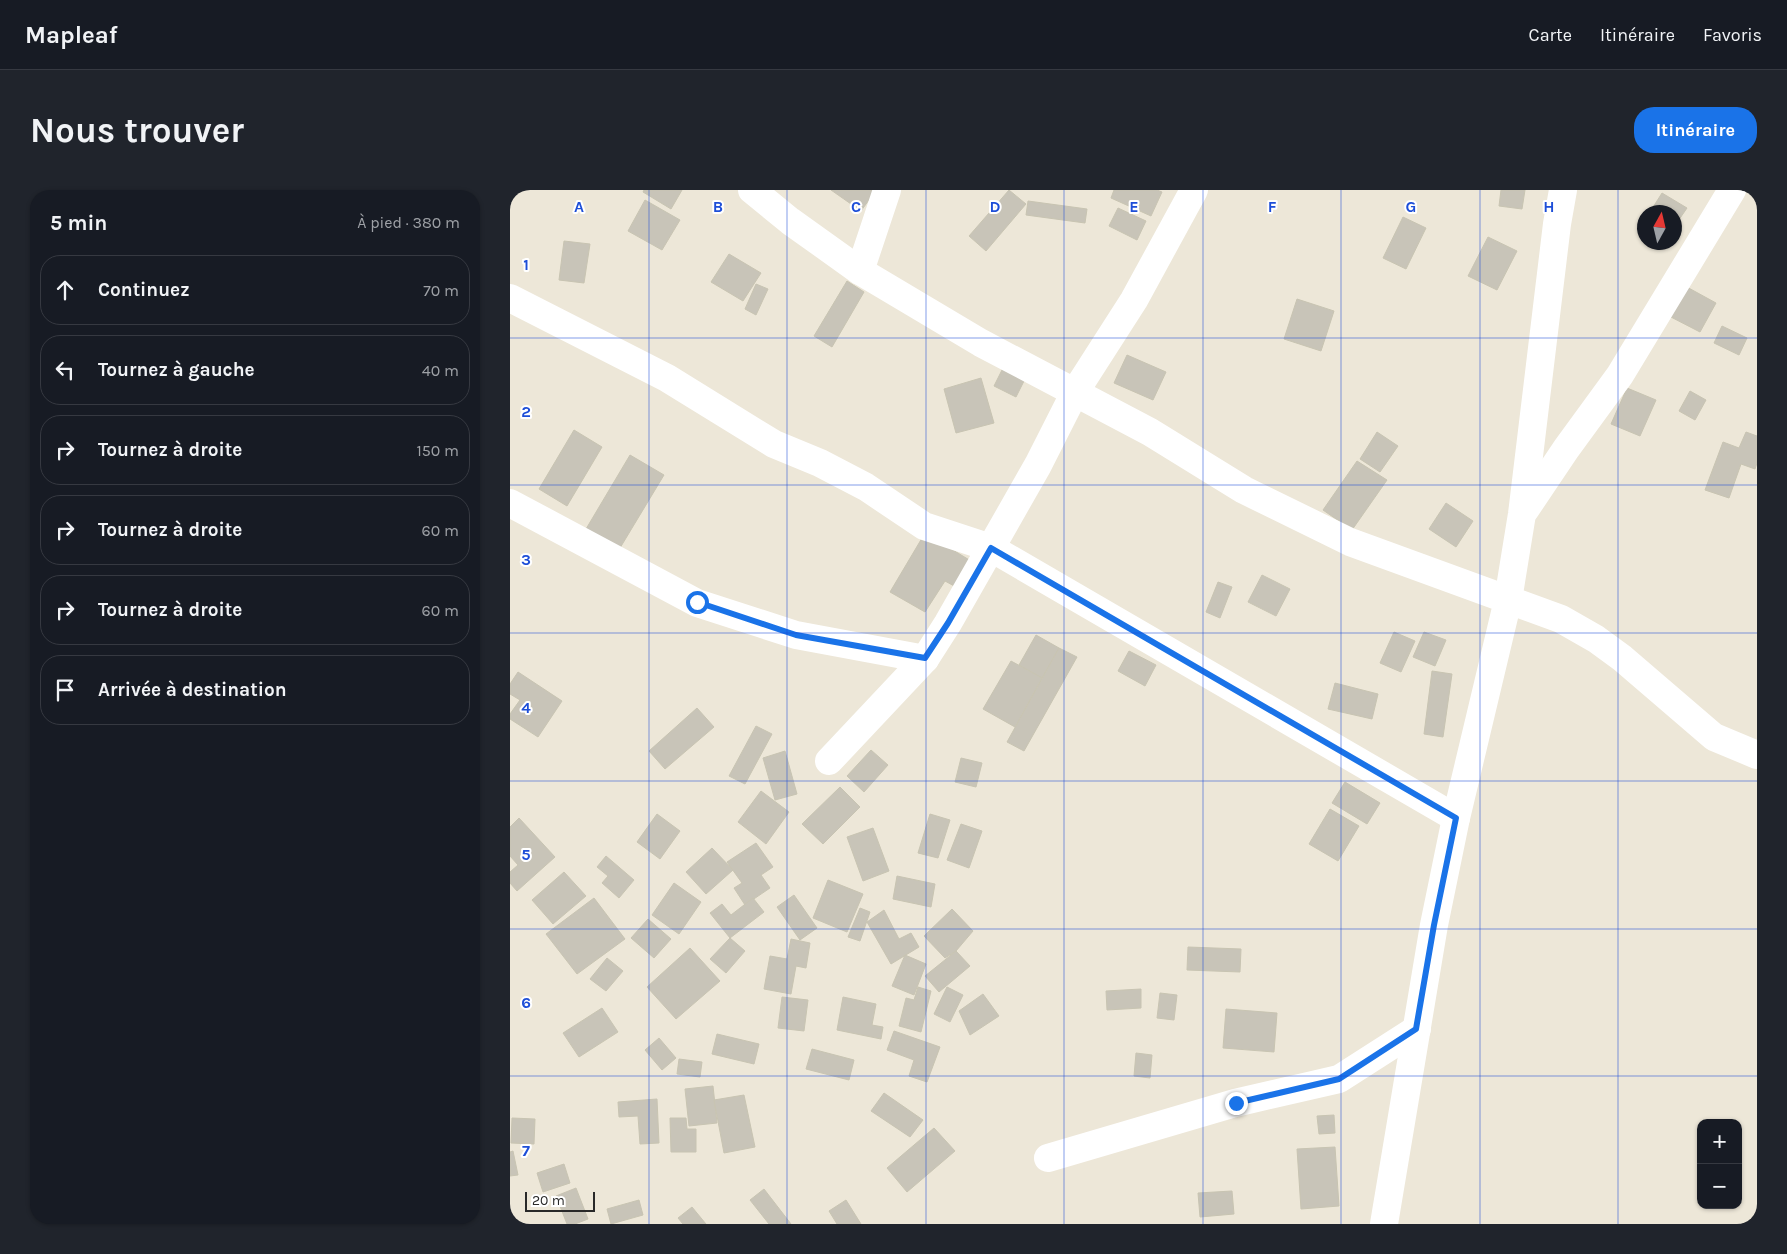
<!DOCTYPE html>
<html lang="fr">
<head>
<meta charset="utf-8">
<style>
  :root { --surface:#171b24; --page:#20242c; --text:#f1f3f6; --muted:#9ea1a6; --line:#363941; --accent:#1a73e8 }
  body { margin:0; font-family:Karla,sans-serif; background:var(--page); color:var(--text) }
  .controls { position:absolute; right:15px; bottom:15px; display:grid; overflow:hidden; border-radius:10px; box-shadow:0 1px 4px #0004 }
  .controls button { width:45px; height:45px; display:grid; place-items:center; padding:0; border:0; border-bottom:1px solid var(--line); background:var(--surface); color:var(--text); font:25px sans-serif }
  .compass { position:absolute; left:1127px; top:15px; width:45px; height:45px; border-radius:50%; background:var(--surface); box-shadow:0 1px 4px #0004; rotate:8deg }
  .scale { position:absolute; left:15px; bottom:12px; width:70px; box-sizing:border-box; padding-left:5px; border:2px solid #292929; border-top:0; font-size:14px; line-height:18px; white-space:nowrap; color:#292929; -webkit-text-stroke:4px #fff; paint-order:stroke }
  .stop { position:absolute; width:15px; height:15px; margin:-11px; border:4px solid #1a73e8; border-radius:50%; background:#fff }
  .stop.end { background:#1a73e8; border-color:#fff; box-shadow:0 1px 5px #0008 }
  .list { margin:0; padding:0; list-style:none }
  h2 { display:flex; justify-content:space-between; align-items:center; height:65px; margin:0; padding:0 20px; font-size:21px }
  h2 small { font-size:16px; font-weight:400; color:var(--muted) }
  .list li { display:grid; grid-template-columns:32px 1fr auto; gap:15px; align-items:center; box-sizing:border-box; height:70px; margin:0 10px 10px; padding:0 10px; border:1px solid var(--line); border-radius:20px }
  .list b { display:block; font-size:19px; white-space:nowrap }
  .list em { font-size:16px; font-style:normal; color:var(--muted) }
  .icon { flex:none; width:28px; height:28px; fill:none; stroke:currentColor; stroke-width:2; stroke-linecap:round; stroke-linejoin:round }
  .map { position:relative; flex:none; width:1247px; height:1034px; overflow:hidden; border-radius:20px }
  header { display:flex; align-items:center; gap:30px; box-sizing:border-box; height:70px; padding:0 25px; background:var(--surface); border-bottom:1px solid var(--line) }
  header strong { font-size:24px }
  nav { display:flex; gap:28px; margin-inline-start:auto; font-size:18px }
  .intro { display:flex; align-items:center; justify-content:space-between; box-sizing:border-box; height:120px; padding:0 30px }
  h1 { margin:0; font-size:35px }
  .button { padding:12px 22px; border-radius:20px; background:var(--accent); color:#fff; font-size:18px; font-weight:700 }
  main { display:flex; gap:30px; padding:0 30px }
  aside { flex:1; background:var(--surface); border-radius:20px; box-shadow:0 1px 4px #0004 }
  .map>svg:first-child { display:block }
  .building { fill:#c8c4b8; stroke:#c8c4b2 }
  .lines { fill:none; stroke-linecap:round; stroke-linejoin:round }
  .minor { stroke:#fff; stroke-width:28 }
  .route { stroke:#1a73e8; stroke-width:6 }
  .grid { fill:none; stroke:#1d4ed8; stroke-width:1; stroke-opacity:0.55 }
  .grid-label { font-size:16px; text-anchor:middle; font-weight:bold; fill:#1d4ed8; stroke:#fff; stroke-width:4; stroke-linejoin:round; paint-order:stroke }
</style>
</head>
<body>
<header>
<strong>Mapleaf</strong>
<nav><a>Carte</a><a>Itinéraire</a><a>Favoris</a></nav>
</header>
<div class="intro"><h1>Nous trouver</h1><a class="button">Itinéraire</a></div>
<main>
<aside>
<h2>5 min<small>À pied · 380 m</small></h2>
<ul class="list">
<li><svg class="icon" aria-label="ahead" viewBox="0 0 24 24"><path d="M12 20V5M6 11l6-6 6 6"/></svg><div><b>Continuez</b></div><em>70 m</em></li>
<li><svg class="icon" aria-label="left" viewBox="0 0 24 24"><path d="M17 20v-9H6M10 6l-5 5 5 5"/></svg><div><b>Tournez à gauche</b></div><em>40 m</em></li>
<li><svg class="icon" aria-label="right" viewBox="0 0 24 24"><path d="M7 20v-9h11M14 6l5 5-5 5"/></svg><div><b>Tournez à droite</b></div><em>150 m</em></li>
<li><svg class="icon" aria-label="right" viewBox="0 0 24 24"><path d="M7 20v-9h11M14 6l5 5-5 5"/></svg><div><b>Tournez à droite</b></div><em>60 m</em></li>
<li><svg class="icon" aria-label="right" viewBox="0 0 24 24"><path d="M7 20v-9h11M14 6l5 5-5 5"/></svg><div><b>Tournez à droite</b></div><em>60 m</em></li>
<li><svg class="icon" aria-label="arrive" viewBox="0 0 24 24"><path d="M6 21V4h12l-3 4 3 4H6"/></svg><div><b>Arrivée à destination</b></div></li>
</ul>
</aside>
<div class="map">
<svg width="1247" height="1034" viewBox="0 0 1247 1034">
  <rect width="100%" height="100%" fill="#ede7d8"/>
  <!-- building -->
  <g class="building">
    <polygon points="134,0 172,0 161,19 133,2"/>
    <polygon points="321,0 366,0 351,21"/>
    <polygon points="499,0 516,14 476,61 459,46"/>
    <polygon points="604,0 647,0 652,2 641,26 601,8"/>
    <polygon points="991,0 1015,0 1012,19 989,16"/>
    <polygon points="1152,3 1177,18 1164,37 1164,22 1140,22"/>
    <polygon points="135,10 170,30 152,60 118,41"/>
    <polygon points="518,11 577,19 575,33 516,25"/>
    <polygon points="608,18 636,31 627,50 599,36"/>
    <polygon points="893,27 916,38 896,79 873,68"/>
    <polygon points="978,47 1007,61 987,100 958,86"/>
    <polygon points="54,51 80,54 74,93 49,90"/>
    <polygon points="219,64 251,83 233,111 201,92"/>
    <polygon points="337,91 354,102 322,157 304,146"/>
    <polygon points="246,94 258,99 246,125 235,119"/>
    <polygon points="1175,96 1206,113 1190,142 1159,126"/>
    <polygon points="787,109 824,121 811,161 774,149"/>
    <polygon points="1212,136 1237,148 1229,165 1204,153"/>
    <polygon points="617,165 656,182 643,210 604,193"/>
    <polygon points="493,178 515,189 506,207 484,196"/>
    <polygon points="471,188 484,233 446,243 434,199"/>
    <polygon points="1117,198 1146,210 1130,246 1101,234"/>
    <polygon points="1180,201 1196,210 1185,230 1169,221"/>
    <polygon points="64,240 92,257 57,316 29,299"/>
    <polygon points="867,242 888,256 870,282 850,269"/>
    <polygon points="1236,242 1247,246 1247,273 1245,279 1231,274 1219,308 1195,300 1213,252 1229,258"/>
    <polygon points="120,265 154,285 110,358 76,339"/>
    <polygon points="847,271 877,290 842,340 813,320"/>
    <polygon points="936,313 963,331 946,357 919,339"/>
    <polygon points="415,343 461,371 446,397 435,391 415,422 380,402"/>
    <polygon points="752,385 780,399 766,426 738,412"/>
    <polygon points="708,392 722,397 710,428 696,422"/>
    <polygon points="884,442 905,451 891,482 870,473"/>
    <polygon points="914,442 936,450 925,476 903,467"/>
    <polygon points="526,445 549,458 532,488 509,475"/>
    <polygon points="549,458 567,467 514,561 497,552"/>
    <polygon points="619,461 646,475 635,496 608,481"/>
    <polygon points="501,471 532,488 505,537 473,519"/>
    <polygon points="922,481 942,484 933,547 914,544"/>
    <polygon points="8,482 52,511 28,547 0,529 0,524 10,510 0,504 0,494"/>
    <polygon points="825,493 868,504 862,529 818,519"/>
    <polygon points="187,518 204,537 155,579 139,561"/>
    <polygon points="246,536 262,544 235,594 219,586"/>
    <polygon points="361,560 378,575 354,602 337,586"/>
    <polygon points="275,561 287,604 265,610 253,568"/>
    <polygon points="451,568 472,573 466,597 445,592"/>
    <polygon points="835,592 870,613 857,634 822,613"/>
    <polygon points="330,597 350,617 313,654 292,634"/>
    <polygon points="251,601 279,622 256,654 228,632"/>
    <polygon points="820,619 849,636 828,671 799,654"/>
    <polygon points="147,624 170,641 150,669 127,652"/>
    <polygon points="420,624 440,630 428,668 408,663"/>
    <polygon points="9,628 45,667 7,701 0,693 0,682 8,675 0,666 0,637"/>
    <polygon points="451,634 472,641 459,678 437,670"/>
    <polygon points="363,638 379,681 353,691 337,647"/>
    <polygon points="246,653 263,677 251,685 260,698 235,715 224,698 232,693 217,672"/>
    <polygon points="202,658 223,680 196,704 176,682"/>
    <polygon points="96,666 124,690 109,708 92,693 98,686 87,677"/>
    <polygon points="54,682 76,706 43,734 22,710"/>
    <polygon points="387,686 425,694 421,717 383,709"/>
    <polygon points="318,690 353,704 337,742 303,728"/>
    <polygon points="164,693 191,712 169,744 142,725"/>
    <polygon points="284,705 307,738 290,750 267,717"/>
    <polygon points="84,708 115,749 67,784 36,744"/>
    <polygon points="243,708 254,722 220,748 200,723 212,714 221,725"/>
    <polygon points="350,718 360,722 350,751 338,747"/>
    <polygon points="442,719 463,741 446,761 435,768 414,746"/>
    <polygon points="374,720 389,749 401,743 409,757 381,774 357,732"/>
    <polygon points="138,729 161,749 144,768 121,748"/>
    <polygon points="220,748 235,761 216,783 200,769"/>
    <polygon points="281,749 300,753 296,778 286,776 281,804 254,799 260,766 277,769"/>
    <polygon points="678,757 731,759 730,782 677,780"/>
    <polygon points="180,758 210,791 166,829 137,797"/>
    <polygon points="446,761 460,776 429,802 415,786"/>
    <polygon points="395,765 416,774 404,805 382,796"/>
    <polygon points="97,768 113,781 96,801 80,789"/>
    <polygon points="408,797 421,801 411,842 389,836 396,808 404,810"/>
    <polygon points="437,797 453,805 440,832 424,824"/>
    <polygon points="631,799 631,818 597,820 596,801"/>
    <polygon points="650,803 667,805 664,830 647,828"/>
    <polygon points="473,804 489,826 460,845 449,821"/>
    <polygon points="272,807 298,810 294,841 268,838"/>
    <polygon points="333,807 366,814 362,835 373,837 371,849 327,840"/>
    <polygon points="92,818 108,842 69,867 53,843"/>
    <polygon points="716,819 767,823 764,862 713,858"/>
    <polygon points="384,841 430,857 417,892 399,886 404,870 377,860"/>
    <polygon points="207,844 249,854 244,874 202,864"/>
    <polygon points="149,848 166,868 152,880 135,860"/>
    <polygon points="302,859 344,870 339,890 296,879"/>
    <polygon points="626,863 642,865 640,888 624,886"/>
    <polygon points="169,869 192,872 190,887 167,884"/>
    <polygon points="203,896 207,933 179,936 175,899"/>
    <polygon points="374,903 413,930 400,947 361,921"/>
    <polygon points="234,905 245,957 214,963 204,910"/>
    <polygon points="147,909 149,953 130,954 128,926 109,927 108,912"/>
    <polygon points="824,925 825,943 809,944 807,926"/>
    <polygon points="2,928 25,929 24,954 1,953"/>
    <polygon points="160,928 176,928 177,939 186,939 186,962 161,962"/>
    <polygon points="424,938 445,961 397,1002 377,978"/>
    <polygon points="825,957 829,1016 791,1019 787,959"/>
    <polygon points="3,961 8,985 0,986 0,962"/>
    <polygon points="54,974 60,993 33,1002 27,983"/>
    <polygon points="66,998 78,1029 65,1034 57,1034 46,1006"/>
    <polygon points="254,999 281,1034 259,1034 240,1010"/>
    <polygon points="722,1001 724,1024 690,1027 688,1003"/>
    <polygon points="129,1010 133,1025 101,1034 97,1019"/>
    <polygon points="336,1010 351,1034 327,1034 319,1021"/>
    <polygon points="182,1017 196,1034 173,1034 168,1028"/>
  </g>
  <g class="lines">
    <!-- minor -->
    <g class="minor">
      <polyline points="242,0 280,31 350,81 471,153 640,242 734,300 840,352 1051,429 1086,449 1112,468 1204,547 1247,565"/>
      <polyline points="350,81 377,0"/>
      <polyline points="0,108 157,188 264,254 310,273 356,297 414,336 481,358 946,628"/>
      <polyline points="0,313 187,413 286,445 415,469"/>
      <polyline points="1015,320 1056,259 1110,185 1222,0"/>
      <polyline points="319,571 415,469 438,433 528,275 565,202 624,110 684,0"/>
      <polyline points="538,968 725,913 829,889 907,839"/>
      <polyline points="874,1034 924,735 946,628 998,410 1012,324 1047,34 1053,0"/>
    </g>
  </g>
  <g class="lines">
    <!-- route -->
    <polyline class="route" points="187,412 286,445 415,468 438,433 481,358 946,628 924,735 906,839 829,889 726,913"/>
  </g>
  <!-- grid -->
  <path class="grid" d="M139,0v1034M277,0v1034M416,0v1034M554,0v1034M693,0v1034M831,0v1034M970,0v1034M1108,0v1034M0,148h1247M0,295h1247M0,443h1247M0,591h1247M0,739h1247M0,886h1247"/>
  <g class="grid-label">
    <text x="69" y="22">A</text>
    <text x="208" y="22">B</text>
    <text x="346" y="22">C</text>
    <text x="485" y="22">D</text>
    <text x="624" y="22">E</text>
    <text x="762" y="22">F</text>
    <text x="901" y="22">G</text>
    <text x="1039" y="22">H</text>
    <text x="16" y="80">1</text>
    <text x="16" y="227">2</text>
    <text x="16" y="375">3</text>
    <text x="16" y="523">4</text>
    <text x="16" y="670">5</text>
    <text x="16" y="818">6</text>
    <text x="16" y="966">7</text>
  </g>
</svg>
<div class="controls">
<button>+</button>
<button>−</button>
</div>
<svg class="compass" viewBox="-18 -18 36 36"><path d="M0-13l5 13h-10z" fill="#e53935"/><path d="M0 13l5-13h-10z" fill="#9ea1a6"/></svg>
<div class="scale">20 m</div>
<div class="stop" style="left:187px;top:412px"></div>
<div class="stop end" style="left:726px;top:913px"></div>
</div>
</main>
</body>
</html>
